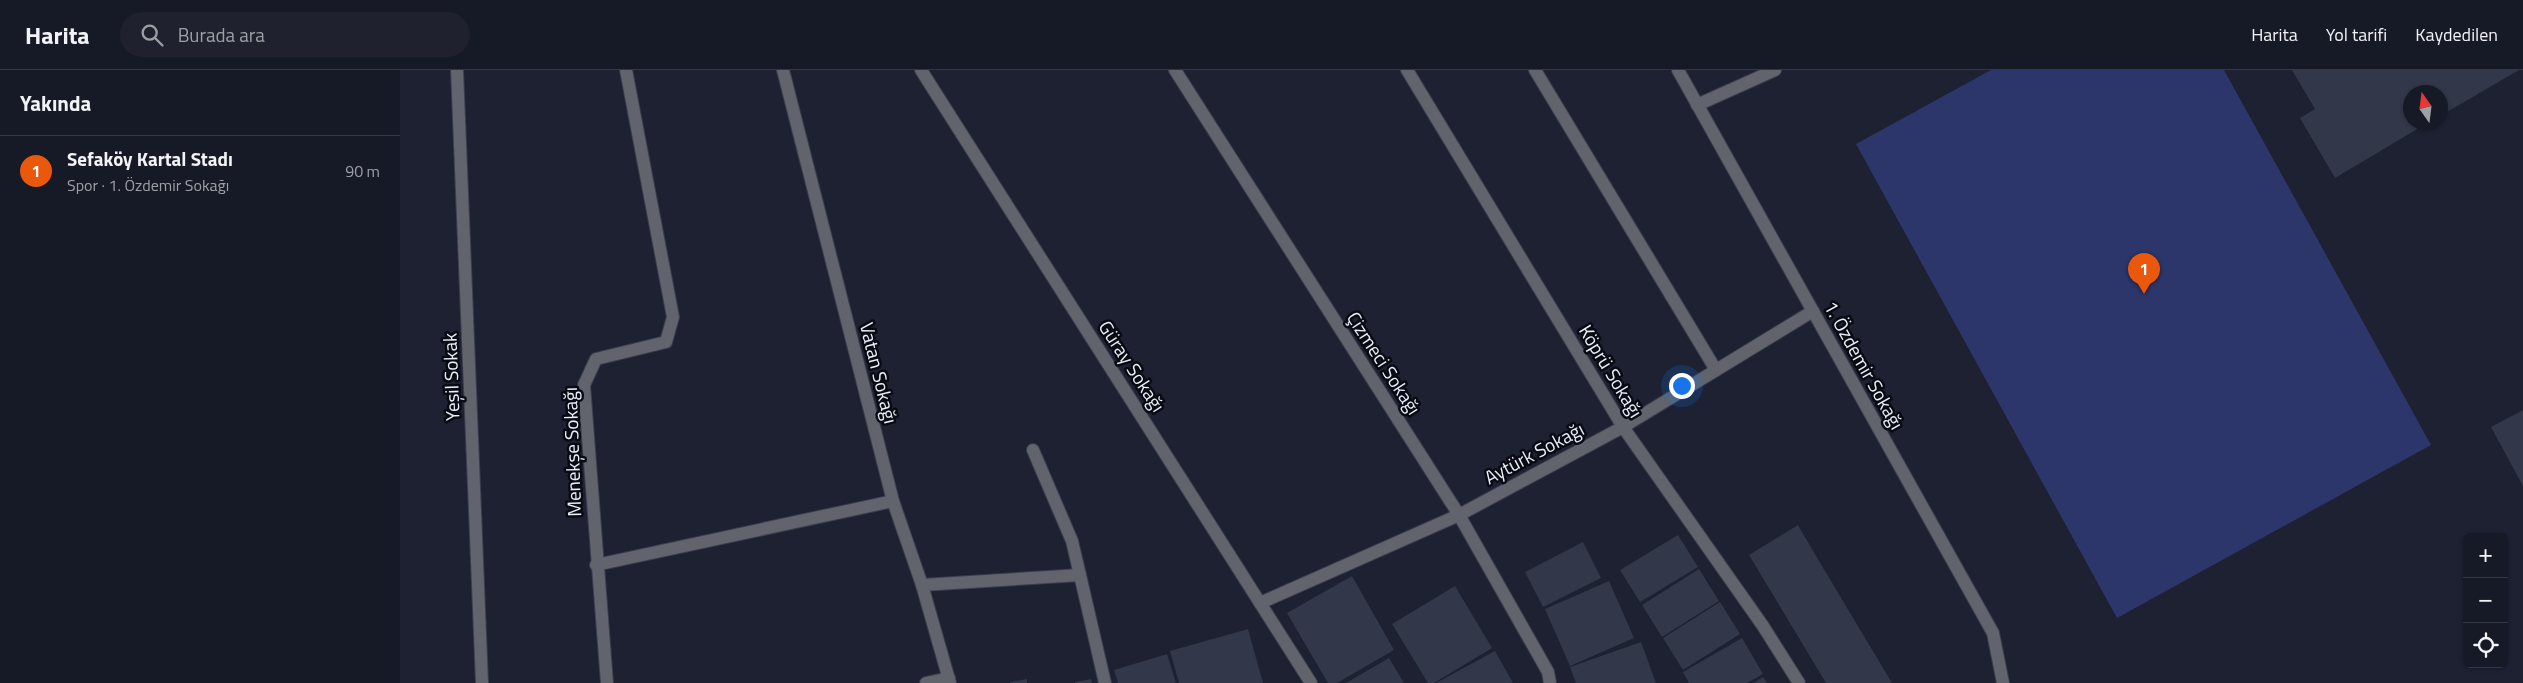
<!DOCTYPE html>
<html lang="tr">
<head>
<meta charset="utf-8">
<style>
  :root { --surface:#161926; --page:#1f222e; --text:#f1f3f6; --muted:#9ea0a7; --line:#353843; --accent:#ea580c }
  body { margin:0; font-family:"Titillium Web",sans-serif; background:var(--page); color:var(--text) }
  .controls { position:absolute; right:15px; bottom:15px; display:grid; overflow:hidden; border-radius:8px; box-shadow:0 1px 4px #0004 }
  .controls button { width:45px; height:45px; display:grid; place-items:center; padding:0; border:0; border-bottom:1px solid var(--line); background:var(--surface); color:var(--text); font:25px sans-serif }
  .compass { position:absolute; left:2003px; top:15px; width:45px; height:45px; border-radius:50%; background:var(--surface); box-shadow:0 1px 4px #0004; rotate:346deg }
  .you { position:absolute; left:1281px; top:315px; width:18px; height:18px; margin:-12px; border:4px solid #fff; border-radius:50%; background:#1a73e8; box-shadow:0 0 0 8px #1a73e833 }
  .badge { display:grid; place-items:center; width:32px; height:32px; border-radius:50%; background:var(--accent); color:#fff; font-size:16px; font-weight:700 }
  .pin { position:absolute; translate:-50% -41px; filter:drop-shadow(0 1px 2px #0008) }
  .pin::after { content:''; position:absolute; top:26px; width:18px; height:15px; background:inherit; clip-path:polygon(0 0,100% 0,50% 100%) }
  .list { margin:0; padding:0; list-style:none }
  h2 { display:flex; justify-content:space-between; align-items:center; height:65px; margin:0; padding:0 20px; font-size:21px }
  h2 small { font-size:16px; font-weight:400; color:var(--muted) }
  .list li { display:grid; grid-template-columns:32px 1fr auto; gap:15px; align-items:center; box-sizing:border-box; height:70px; padding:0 20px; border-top:1px solid var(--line) }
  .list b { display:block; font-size:19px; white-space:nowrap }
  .list p { margin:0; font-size:16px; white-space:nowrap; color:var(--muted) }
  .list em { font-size:16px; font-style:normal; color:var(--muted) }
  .icon { flex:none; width:28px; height:28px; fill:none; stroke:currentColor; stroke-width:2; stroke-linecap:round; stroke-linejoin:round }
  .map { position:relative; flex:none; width:2123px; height:613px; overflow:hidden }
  header { display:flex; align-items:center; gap:30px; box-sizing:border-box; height:70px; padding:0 25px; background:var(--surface); border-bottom:1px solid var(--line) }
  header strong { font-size:24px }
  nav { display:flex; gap:28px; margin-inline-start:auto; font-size:18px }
  .search { width:350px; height:45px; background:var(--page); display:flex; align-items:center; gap:12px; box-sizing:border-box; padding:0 18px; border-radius:28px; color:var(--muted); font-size:19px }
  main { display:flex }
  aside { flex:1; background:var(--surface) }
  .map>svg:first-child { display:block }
  .green { fill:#2d366b }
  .building { fill:#323749 }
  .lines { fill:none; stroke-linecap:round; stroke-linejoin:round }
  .service-casing { stroke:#3a3e4e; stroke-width:14 }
  .minor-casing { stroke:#3a3e4e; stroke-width:14 }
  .service { stroke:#61646d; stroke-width:12 }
  .minor { stroke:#61646d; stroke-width:12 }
  .labels { text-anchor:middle; stroke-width:5; stroke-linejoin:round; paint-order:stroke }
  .street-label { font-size:19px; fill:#ebeffb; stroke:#090b13 }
</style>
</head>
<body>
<header>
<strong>Harita</strong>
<div class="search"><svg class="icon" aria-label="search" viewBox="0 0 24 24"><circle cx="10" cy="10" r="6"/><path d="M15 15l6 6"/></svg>Burada ara</div>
<nav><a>Harita</a><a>Yol tarifi</a><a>Kaydedilen</a></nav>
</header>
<main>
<aside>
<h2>Yakında<small></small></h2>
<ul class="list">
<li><span class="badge">1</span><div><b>Sefaköy Kartal Stadı</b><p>Spor · 1. Özdemir Sokağı</p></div><em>90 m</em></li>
</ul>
</aside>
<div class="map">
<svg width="2123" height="613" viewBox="0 0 2123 613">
  <rect width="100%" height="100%" fill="#1d2132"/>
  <!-- green -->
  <polygon class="green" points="1591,0 1824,0 2031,375 1717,548 1456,74"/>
  <!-- building -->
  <g class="building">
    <polygon points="1892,0 2119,0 2040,46 2040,22 2010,22 2010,52 2029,52 1935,108 1900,48 1915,39"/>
    <polygon points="2123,340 2123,416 2091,357"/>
    <polygon points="1398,455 1419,491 1492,613 1426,613 1349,485"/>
    <polygon points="1278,465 1298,497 1240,532 1220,500"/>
    <polygon points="1183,472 1201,508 1143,537 1125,502"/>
    <polygon points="1299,499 1319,531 1262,567 1242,535"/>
    <polygon points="952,506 994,580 937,613 928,613 887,543"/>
    <polygon points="1209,511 1234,568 1170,596 1145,539"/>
    <polygon points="1055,516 1092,578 1034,613 1028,613 992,554"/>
    <polygon points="1320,532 1340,564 1283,600 1263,568"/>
    <polygon points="848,559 863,613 779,613 770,581"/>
    <polygon points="1342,568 1363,604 1347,613 1289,613 1283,602"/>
    <polygon points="1241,572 1256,613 1176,613 1170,597"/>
    <polygon points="1095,581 1113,613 1036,613"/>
    <polygon points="767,584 776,613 718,613 714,600"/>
    <polygon points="989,588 1004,613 946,613"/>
    <polygon points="1363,607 1367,613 1354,613"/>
    <polygon points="627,609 627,613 610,613 610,612"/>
    <polygon points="691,609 692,613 675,613 675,612"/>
  </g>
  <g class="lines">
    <defs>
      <polyline id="service" points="633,380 672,471 680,505"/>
      <g id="minor">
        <polyline points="57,0 82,613"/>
        <polyline points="383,0 493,431 522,515 550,613"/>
        <polyline points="521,0 911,613"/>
        <polyline points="775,0 1059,445 1148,602 1150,613"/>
        <polyline points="1007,0 1223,357 1363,556 1399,613"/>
        <polyline points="1135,0 1316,300"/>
        <polyline points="1278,0 1593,563 1603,613"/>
        <polyline points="1297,35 1375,0"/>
        <polyline points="196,495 493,431"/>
        <polyline points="522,515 680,505 705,613"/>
        <polyline points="860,533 1059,445 1223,357 1413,241"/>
        <polyline points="207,613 184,315 196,289 266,272 273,247 226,0"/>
        <polyline points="526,613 549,608"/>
      </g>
    </defs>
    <!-- service casing -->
    <use href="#service" class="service-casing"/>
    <!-- minor casing -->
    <use href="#minor" class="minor-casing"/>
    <!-- service -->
    <use href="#service" class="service"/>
    <!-- minor -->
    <use href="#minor" class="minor"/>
  </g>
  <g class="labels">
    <!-- street labels -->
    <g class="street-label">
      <text transform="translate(984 293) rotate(57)" y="7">Çizmeci Sokağı</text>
      <text transform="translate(1464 295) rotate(61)" y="7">1. Özdemir Sokağı</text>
      <text transform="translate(732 296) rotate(57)" y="7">Güray Sokağı</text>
      <text transform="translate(1211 301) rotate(59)" y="7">Köprü Sokağı</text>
      <text transform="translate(479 303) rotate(76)" y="7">Vatan Sokağı</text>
      <text transform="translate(51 307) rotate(-92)" y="7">Yeşil Sokak</text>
      <text transform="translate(172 382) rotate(-92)" y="7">Menekşe Sokağı</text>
      <text transform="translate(1134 383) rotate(-28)" y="7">Aytürk Sokağı</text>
    </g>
  </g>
</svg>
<div class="controls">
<button>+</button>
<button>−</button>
<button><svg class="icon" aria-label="locate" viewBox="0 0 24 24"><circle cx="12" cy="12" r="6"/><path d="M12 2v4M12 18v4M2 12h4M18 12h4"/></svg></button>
</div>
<svg class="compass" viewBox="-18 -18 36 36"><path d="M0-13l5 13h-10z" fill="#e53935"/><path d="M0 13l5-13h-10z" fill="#9ea0a7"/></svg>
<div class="you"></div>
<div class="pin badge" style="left:1744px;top:224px">1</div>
</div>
</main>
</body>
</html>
